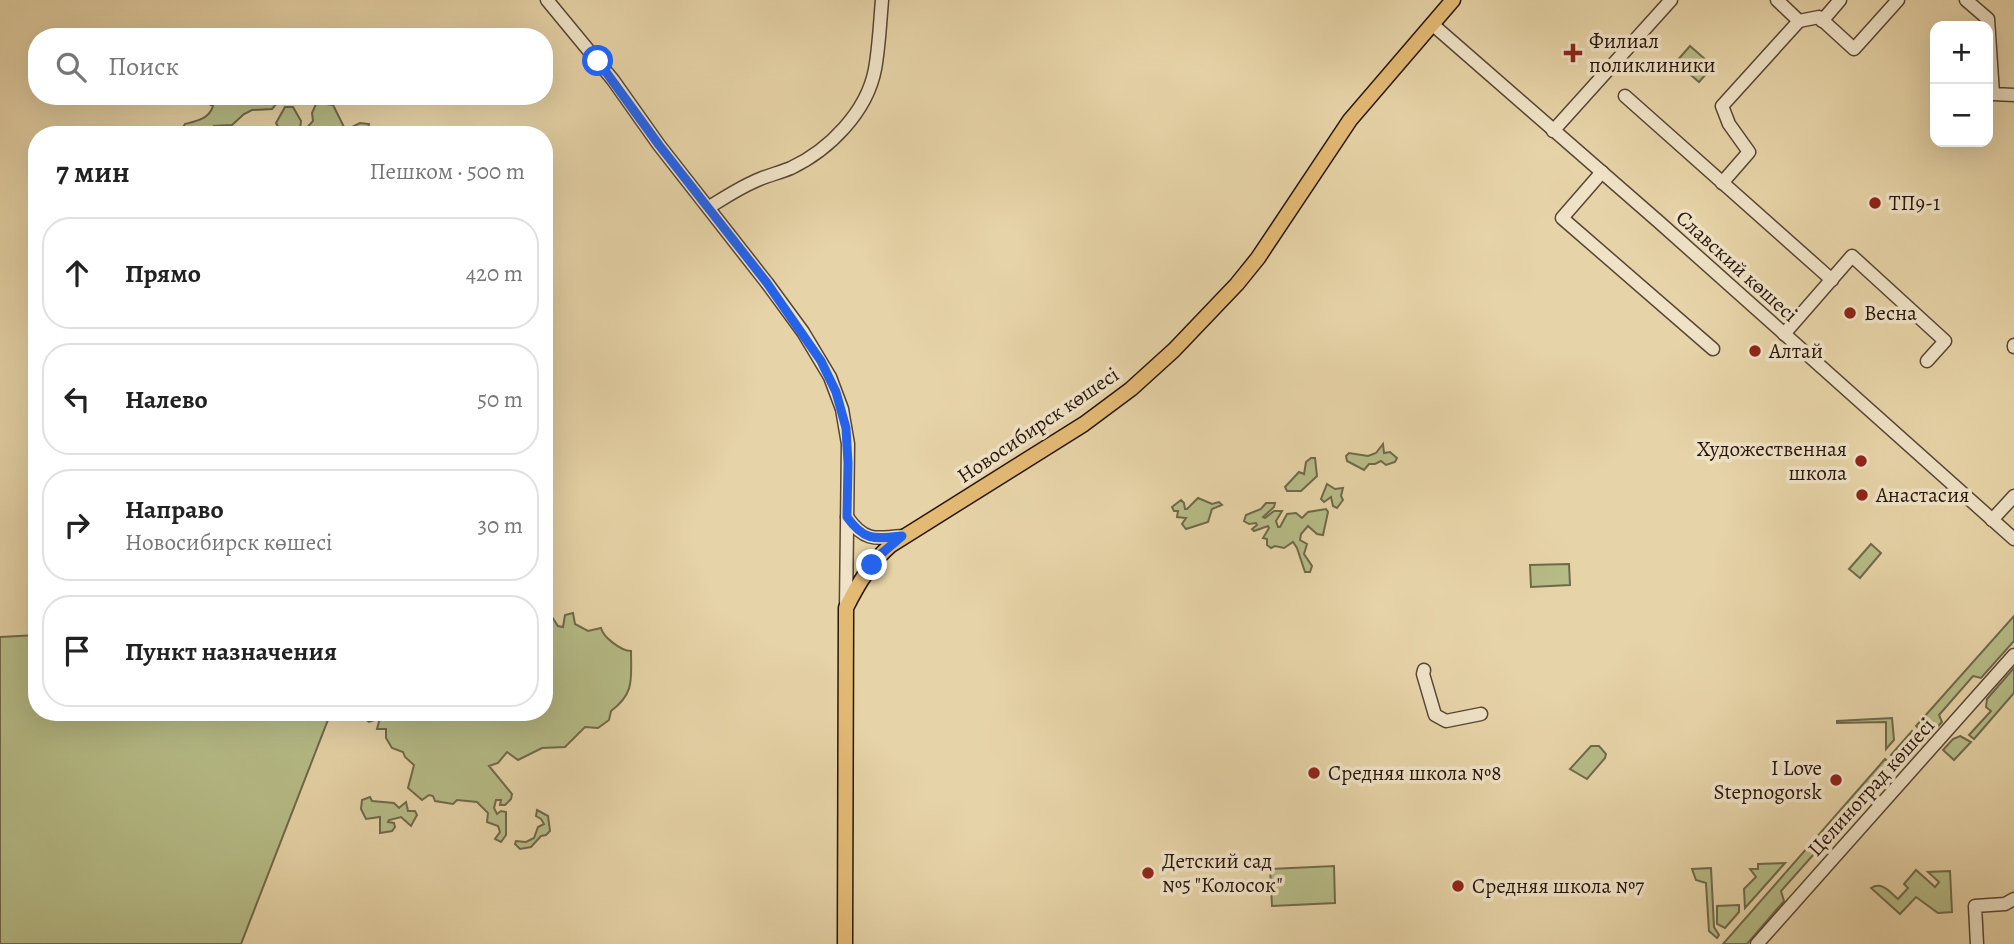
<!DOCTYPE html>
<html lang="ru">
<head>
<meta charset="utf-8">
<style>
  :root { --surface:#fff; --page:#f6f6f6; --text:#222; --muted:#767676; --line:#e0e0e0 }
  body { margin:0; font-family:Alegreya,serif; background:var(--page); color:var(--text) }
  .controls { position:absolute; right:21px; top:21px; display:grid; overflow:hidden; border-radius:14px; box-shadow:0 7px 28px #0002 }
  .controls button { width:63px; height:63px; display:grid; place-items:center; padding:0; border:0; border-bottom:2px solid var(--line); background:var(--surface); color:var(--text); font:35px sans-serif }
  .stop { position:absolute; width:21px; height:21px; margin:-16px; border:5px solid #2563eb; border-radius:50%; background:#fff }
  .stop.end { background:#2563eb; border-color:#fff; box-shadow:0 2px 7px #0008 }
  .list { margin:0; padding:0; list-style:none }
  h2 { display:flex; justify-content:space-between; align-items:center; height:91px; margin:0; padding:0 28px; font-size:30px }
  h2 small { font-size:23px; font-weight:400; color:var(--muted) }
  .list li { display:grid; grid-template-columns:46px 1fr auto; gap:21px; align-items:center; box-sizing:border-box; height:112px; margin:0 14px 14px; padding:0 14px; border:2px solid var(--line); border-radius:28px }
  .list b { display:block; font-size:26px; white-space:nowrap }
  .list p { margin:0; font-size:23px; white-space:nowrap; color:var(--muted) }
  .list em { font-size:23px; font-style:normal; color:var(--muted) }
  .icon { flex:none; width:38px; height:38px; fill:none; stroke:currentColor; stroke-width:2; stroke-linecap:round; stroke-linejoin:round }
  .map { position:relative; flex:none; width:2014px; height:944px; overflow:hidden }
  .search { position:absolute; background:var(--surface); box-shadow:0 7px 28px #0002; left:28px; top:28px; width:525px; height:77px; display:flex; align-items:center; gap:18px; box-sizing:border-box; padding:0 24px; border-radius:28px; color:var(--muted); font-size:26px }
  .panel { position:absolute; background:var(--surface); box-shadow:0 7px 28px #0002; left:28px; top:126px; width:525px; height:595px; border-radius:28px }
  .map>svg:first-child { display:block }
  .green { fill:#b6bc87; stroke:#6f694a; stroke-width:2 }
  .lines { fill:none; stroke-linecap:round; stroke-linejoin:round }
  .minor-casing { stroke:#584534; stroke-width:15 }
  .major-casing { stroke:#28160d; stroke-width:17 }
  .minor { stroke:#efe2c6; stroke-width:12 }
  .major { stroke:#e3ba74; stroke-width:14 }
  .route { stroke:#2563eb; stroke-width:9 }
  .poi-dot { fill:#8f2418; stroke:#efe2c6; stroke-width:2.5 }
  .labels { text-anchor:middle; stroke-width:7; stroke-linejoin:round; paint-order:stroke }
  .poi-label { font-size:21px; fill:#28160d; stroke:#efe2c6; text-anchor:start }
  .street-label { font-size:21px; fill:#28160d; stroke:#efe2c6 }
</style>
</head>
<body>
<div class="map">
<svg width="2014" height="944" viewBox="0 0 2014 944">
  <rect width="100%" height="100%" fill="#e6d3a7"/>
  <filter id="stains"><feTurbulence type="fractalNoise" baseFrequency=".00286" numOctaves="4"/><feColorMatrix values="0 0 0 0 .2 0 0 0 0 .09 0 0 0 0 .02 0 0 0 .5 -.17"/></filter>
  <radialGradient id="worn" r=".72"><stop offset=".6" stop-color="#630" stop-opacity="0"/><stop offset="1" stop-color="#630" stop-opacity=".3"/></radialGradient>
  <!-- green -->
  <g class="green">
    <polygon points="1690,46 1713,66 1699,82 1676,62"/>
    <path d="M212,96h71l-11,13 -20,1 -8,4 -12,11 -18,1 -10,9h-26l7,-11c12,-3 24,-5 28,-18l-4,-2z"/>
    <polygon points="320,103 333,105 344,127 348,129 360,123 369,124 367,132 360,135 280,135 280,130 276,123 285,107 293,107 301,121 300,129 304,131 313,121 312,113 316,104"/>
    <polygon points="1383,444 1384,453 1390,452 1397,458 1395,462 1386,465 1381,461 1375,464 1369,464 1364,470 1347,461 1346,456 1349,453 1368,456 1376,453"/>
    <polygon points="1311,458 1315,458 1317,476 1301,491 1287,491 1285,487 1299,472 1304,474 1306,462"/>
    <polygon points="1327,484 1335,489 1343,488 1341,496 1343,500 1337,508 1333,506 1331,497 1324,502 1321,499"/>
    <polygon points="1198,498 1212,504 1219,502 1222,505 1212,509 1208,522 1186,529 1182,524 1186,518 1177,517 1178,511 1174,511 1172,507 1181,500 1184,503 1185,509 1187,509"/>
    <polygon points="1266,503 1275,503 1274,507 1263,517 1265,518 1274,511 1282,511 1276,521 1278,527 1280,527 1287,514 1296,513 1302,518 1308,512 1326,509 1328,512 1323,535 1317,534 1308,526 1301,534 1300,540 1307,544 1304,554 1312,566 1310,572 1305,572 1297,548 1293,542 1284,548 1275,546 1271,548 1267,545 1267,539 1263,538 1269,528 1268,526 1254,531 1252,529 1257,525 1256,523 1249,524 1244,521 1246,515 1261,509"/>
    <polygon points="1871,544 1881,553 1860,578 1849,569"/>
    <polygon points="1569,564 1570,585 1531,587 1530,565"/>
    <path d="M544,605l14,21 5,1 2,-12 8,-2 2,11 13,7 13,-3c2,9 20,23 30,23 0,28 4,42 -20,60l-2,9 -11,8 -13,-1 -20,20 -23,1 -24,12 -11,-8 -9,11 -9,3 23,28 -1,5 -6,6h-5l1,-5h-5l-2,8 3,6 4,-3 5,1v23l-5,7 -6,-3 5,-7 -2,-6 -11,-4 1,-9 -11,-11 -20,-2 -4,4 -18,-3 -2,-5 -4,-1 -7,5 -14,-12 6,-23 -9,-8 -2,-5 -11,-4 -6,-10v-9h-9l3,-11 -11,4 -4,-3 1,-7h178z"/>
    <polygon points="2014,616 2014,641 1981,678 1973,676 1939,715 1942,722 1928,737 1916,726"/>
    <polygon points="37,635 37,712 331,712 241,944 0,944 0,637"/>
    <polygon points="2014,668 2014,693 1974,739 1969,735 1991,711 1986,707 1987,699"/>
    <polygon points="1892,718 1894,740 1886,749 1886,722 1837,723 1837,721"/>
    <polygon points="1912,731 1924,742 1910,758 1899,762 1891,755"/>
    <polygon points="1960,736 1971,742 1954,760 1943,750 1953,739"/>
    <polygon points="1591,746 1599,746 1606,754 1605,758 1587,779 1570,769"/>
    <polygon points="1885,759 1891,764 1872,786 1876,790 1875,798 1870,803 1863,799 1781,891 1784,901 1747,944 1723,944"/>
    <polygon points="370,797 372,801 394,803 399,808 406,802 408,811 415,811 417,815 411,826 401,817 389,820 388,822 394,823 395,827 392,831 380,833 380,817 366,819 361,809 362,800"/>
    <polygon points="537,810 548,816 550,831 546,835 541,836 531,847 520,849 515,844 516,841 526,842 534,838 538,827 544,824 541,819 536,816"/>
    <polygon points="1785,863 1745,908 1744,889 1756,877 1750,869 1758,869 1758,864"/>
    <polygon points="1334,866 1335,903 1272,906 1270,869"/>
    <polygon points="1711,868 1714,927 1719,935 1717,938 1709,931 1706,883 1696,880 1692,869"/>
    <path d="M1916,870l19,17 4,-5 -11,-10 22,-1 2,41 -14,1 -22,-16 -16,17 -29,-26c11,-7 19,4 27,11l10,-11 -4,-4z"/>
    <polygon points="1739,905 1739,912 1725,928 1717,924 1717,906"/>
  </g>
  <g class="lines">
    <defs>
      <g id="minor">
        <polyline points="547,0 613,80 659,145 767,283 803,332 830,377 842,409 848,444 846,608"/>
        <polyline points="1777,0 1799,21 1819,17 1854,49 1898,0"/>
        <polyline points="1966,0 1988,19 1993,94 2014,95"/>
        <polyline points="1822,21 1840,0"/>
        <polyline points="1432,24 1659,222 2014,539"/>
        <polyline points="1625,96 1832,280"/>
        <polyline points="1553,131 1671,0"/>
        <polyline points="1602,172 1562,218 1713,349"/>
        <polyline points="1722,183 1749,152 1729,124 1722,106 1799,21"/>
        <path d="M709,207c17,-10 33,-21 51,-28 10,-4 21,-7 31,-11 38,-18 76,-56 84,-99 4,-22 5,-46 7,-69"/>
        <polyline points="1784,334 1852,256 1945,341 1927,361"/>
        <polyline points="2014,345 2014,347"/>
        <path d="M847,517c17,24 27,22 55,19"/>
        <polyline points="1992,520 2014,496"/>
        <polyline points="1424,670 1423,674 1435,715 1446,721 1481,714"/>
        <polyline points="1757,944 2014,655"/>
        <polyline points="1977,944 1975,906 2005,904 2014,899"/>
      </g>
      <path id="major" d="M845,944l1,-336c12,-24 25,-46 45,-63l193,-121 47,-35 43,-39 63,-66 21,-26 92,-138 103,-120"/>
    </defs>
    <!-- minor casing -->
    <use href="#minor" class="minor-casing"/>
    <!-- major casing -->
    <use href="#major" class="major-casing"/>
    <!-- minor -->
    <use href="#minor" class="minor"/>
    <!-- major -->
    <use href="#major" class="major"/>
  </g>
  <g class="lines">
    <!-- route -->
    <path class="route" d="M598,61l61,84 108,138 54,78 15,31 10,36 2,35 -1,54c17,24 27,22 55,19l-21,18 -9,11"/>
  </g>
  <!-- markers -->
  <g class="poi-dot">
    <path d="M1569.5 42.5h7v7h7v7h-7v7h-7v-7h-7v-7h7z"/>
    <circle cx="1875" cy="203" r="7"/>
    <circle cx="1850" cy="313" r="7"/>
    <circle cx="1755" cy="351" r="7"/>
    <circle cx="1861" cy="461" r="7"/>
    <circle cx="1862" cy="495" r="7"/>
    <circle cx="1314" cy="773" r="7"/>
    <circle cx="1836" cy="780" r="7"/>
    <circle cx="1148" cy="873" r="7"/>
    <circle cx="1458" cy="886" r="7"/>
  </g>
  <g class="labels">
    <!-- poi labels -->
    <g class="poi-label">
      <text x="1589" y="48">Филиал<tspan x="1589" dy="24">поликлиники</tspan></text>
      <text x="1889" y="210">ТП9-1</text>
      <text x="1864" y="320">Весна</text>
      <text x="1769" y="358">Алтай</text>
      <text x="1847" y="456" text-anchor="end">Художественная<tspan x="1847" dy="24">школа</tspan></text>
      <text x="1876" y="502">Анастасия</text>
      <text x="1822" y="775" text-anchor="end">I Love<tspan x="1822" dy="24">Stepnogorsk</tspan></text>
      <text x="1328" y="780">Средняя школа №8</text>
      <text x="1162" y="868">Детский сад<tspan x="1162" dy="24">№5 "Колосок"</tspan></text>
      <text x="1472" y="893">Средняя школа №7</text>
    </g>
    <!-- street labels -->
    <g class="street-label">
      <text transform="translate(1737 266) rotate(42)" y="7">Славский көшесі</text>
      <text transform="translate(1038 425) rotate(-34)" y="7">Новосибирск көшесі</text>
      <text transform="translate(1871 787) rotate(-48)" y="7">Целиноград көшесі</text>
    </g>
  </g>
  <rect width="100%" height="100%" filter="url(#stains)"/>
  <rect width="100%" height="100%" fill="url(#worn)"/>
</svg>
<div class="controls">
<button>+</button>
<button>−</button>
</div>
<div class="stop" style="left:598px;top:61px"></div>
<div class="stop end" style="left:872px;top:565px"></div>
<div class="search"><svg class="icon" aria-label="search" viewBox="0 0 24 24"><circle cx="10" cy="10" r="6"/><path d="M15 15l6 6"/></svg>Поиск</div>
<section class="panel">
<h2>7 мин<small>Пешком · 500 m</small></h2>
<ul class="list">
<li><svg class="icon" aria-label="ahead" viewBox="0 0 24 24"><path d="M12 20V5M6 11l6-6 6 6"/></svg><div><b>Прямо</b></div><em>420 m</em></li>
<li><svg class="icon" aria-label="left" viewBox="0 0 24 24"><path d="M17 20v-9H6M10 6l-5 5 5 5"/></svg><div><b>Налево</b></div><em>50 m</em></li>
<li><svg class="icon" aria-label="right" viewBox="0 0 24 24"><path d="M7 20v-9h11M14 6l5 5-5 5"/></svg><div><b>Направо</b><p>Новосибирск көшесі</p></div><em>30 m</em></li>
<li><svg class="icon" aria-label="arrive" viewBox="0 0 24 24"><path d="M6 21V4h12l-3 4 3 4H6"/></svg><div><b>Пункт назначения</b></div></li>
</ul>
</section>
</div>
</body>
</html>
